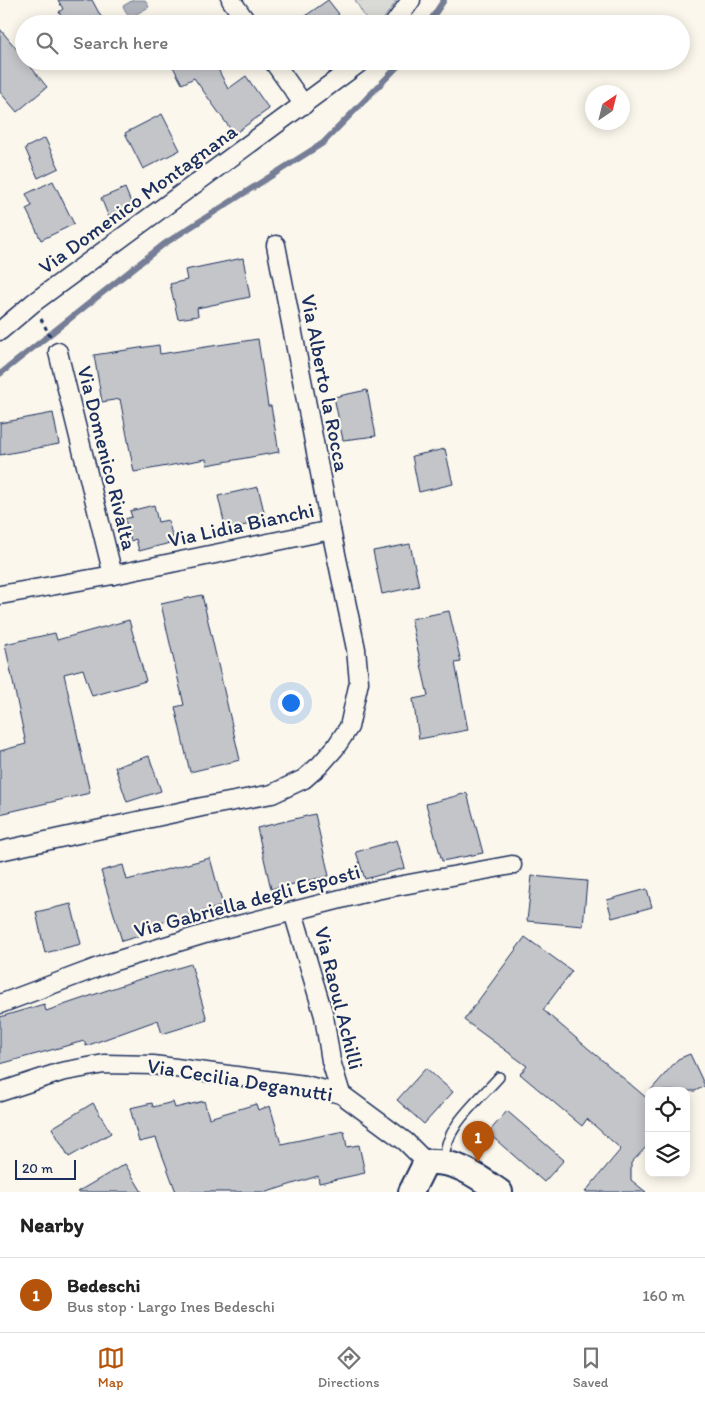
<!DOCTYPE html>
<html lang="en">
<head>
<meta charset="utf-8">
<style>
  :root { --surface:#fff; --page:#f6f6f6; --text:#222; --muted:#767676; --line:#e0e0e0; --accent:#b45309 }
  body { margin:0; font-family:Itim,sans-serif; background:var(--page); color:var(--text) }
  .controls { position:absolute; right:15px; bottom:15px; display:grid; overflow:hidden; border-radius:10px; box-shadow:0 2px 12px #0003 }
  .controls button { width:45px; height:45px; display:grid; place-items:center; padding:0; border:0; border-bottom:1px solid var(--line); background:var(--surface); color:var(--text); font:25px sans-serif }
  .compass { position:absolute; left:585px; top:85px; width:45px; height:45px; border-radius:50%; background:var(--surface); box-shadow:0 2px 12px #0003; rotate:35deg }
  .scale { position:absolute; left:15px; bottom:12px; width:61px; box-sizing:border-box; padding-left:5px; border:2px solid #1b2f5e; border-top:0; font-size:14px; line-height:18px; white-space:nowrap; color:#1b2f5e; -webkit-text-stroke:4px #fbf7ec; paint-order:stroke }
  .you { position:absolute; left:290px; top:702px; width:18px; height:18px; margin:-12px; border:4px solid #fff; border-radius:50%; background:#1a73e8; box-shadow:0 0 0 8px #1a73e833 }
  .badge { display:grid; place-items:center; width:32px; height:32px; border-radius:50%; background:var(--accent); color:#fff; font-size:16px; font-weight:700 }
  .pin { position:absolute; translate:-50% -41px; filter:drop-shadow(0 1px 2px #0008) }
  .pin::after { content:''; position:absolute; top:26px; width:18px; height:15px; background:inherit; clip-path:polygon(0 0,100% 0,50% 100%) }
  .list { margin:0; padding:0; list-style:none }
  h2 { display:flex; justify-content:space-between; align-items:center; height:65px; margin:0; padding:0 20px; font-size:21px }
  h2 small { font-size:16px; font-weight:400; color:var(--muted) }
  .list li { display:grid; grid-template-columns:32px 1fr auto; gap:15px; align-items:center; box-sizing:border-box; height:75px; padding:0 20px; border-top:1px solid var(--line) }
  .list b { display:block; font-size:19px; white-space:nowrap }
  .list p { margin:0; font-size:16px; white-space:nowrap; color:var(--muted) }
  .list em { font-size:16px; font-style:normal; color:var(--muted) }
  .icon { flex:none; width:28px; height:28px; fill:none; stroke:currentColor; stroke-width:2; stroke-linecap:round; stroke-linejoin:round }
  .map { position:relative; flex:none; width:705px; height:1192px; overflow:hidden }
  .search { position:absolute; background:var(--surface); box-shadow:0 2px 12px #0003; left:15px; right:15px; top:15px; height:55px; display:flex; align-items:center; gap:12px; box-sizing:border-box; padding:0 18px; border-radius:28px; color:var(--muted); font-size:19px }
  .sheet { height:140px; background:var(--surface) }
  nav { display:flex; justify-content:space-around; align-items:center; box-sizing:border-box; height:70px; border-top:1px solid var(--line); background:var(--surface); font-size:14px; color:var(--muted) }
  nav a { display:grid; justify-items:center; gap:2px }
  nav .on { color:var(--accent) }
  .map>svg:first-child { display:block }
  .green { fill:#dadad7; stroke:#7a849a }
  .water { fill:#afb3bb; stroke:#747e96 }
  .lines { fill:none; stroke-linecap:round; stroke-linejoin:round }
  .stream { stroke:#747e96; stroke-width:6 }
  .building { fill:#c3c5c9; stroke:#1b2f5e }
  .lane-casing { stroke:#1b2f5e; stroke-width:12 }
  .street-casing { stroke:#1b2f5e; stroke-width:21 }
  .secondary-casing { stroke:#1b2f5e; stroke-width:28 }
  .path { stroke:#1b2f5e; stroke-width:3; stroke-dasharray:4 4; stroke-linecap:butt }
  .lane { stroke:#fbf7ec; stroke-width:9 }
  .street { stroke:#fbf7ec; stroke-width:18 }
  .secondary { stroke:#fbf7ec; stroke-width:24 }
  .labels { text-anchor:middle; stroke-width:4.5; stroke-linejoin:round; paint-order:stroke }
  .street-label { font-size:21px; fill:#1b2f5e; stroke:#fbf7ec }
</style>
</head>
<body>
<div class="map">
<svg width="705" height="1192" viewBox="0 0 705 1192">
  <rect width="100%" height="100%" fill="#fbf7ec"/>
  <filter id="ink" filterUnits="userSpaceOnUse"><feTurbulence type="fractalNoise" baseFrequency=".02" numOctaves="2"/><feDisplacementMap in="SourceGraphic" scale="10" xChannelSelector="R" yChannelSelector="G"/><feConvolveMatrix kernelMatrix="1 2 1 2 8 2 1 2 1" color-interpolation-filters="sRGB"/></filter>
  <g filter="url(#ink)">
    <!-- green -->
    <polygon class="green" points="355,0 397,0 380,24 369,24"/>
    <!-- water -->
    <polygon class="water" points="133,0 145,0 149,7 129,18 123,6"/>
    <g class="lines">
      <!-- stream -->
      <g class="stream">
        <polyline points="428,24 444,0"/>
        <polyline points="0,374 164,244 323,143 403,61"/>
      </g>
    </g>
    <!-- building -->
    <g class="building">
      <polygon points="58,0 92,0 105,24 65,24 59,12 63,9"/>
      <polygon points="328,0 339,14 326,24 294,24"/>
      <polygon points="0,29 24,58 24,61 26,61 47,87 17,112 0,92"/>
      <polygon points="170,61 228,61 217,67 228,89 246,76 269,109 234,134 194,78 182,84"/>
      <polygon points="162,114 180,150 143,169 125,133"/>
      <polygon points="45,138 59,168 38,178 25,148"/>
      <polygon points="53,181 74,224 41,240 26,209 32,206 26,194"/>
      <polygon points="125,188 134,210 110,220 101,198"/>
      <polygon points="243,258 250,297 197,308 198,316 178,319 170,284 187,280 185,270"/>
      <polygon points="258,339 268,406 271,406 279,452 207,465 206,459 134,472 120,399 102,402 94,355 159,345 160,354"/>
      <polygon points="367,390 376,436 343,440 334,397"/>
      <polygon points="53,413 59,444 0,455 0,423"/>
      <polygon points="445,449 453,484 419,492 412,456"/>
      <polygon points="258,487 266,520 226,530 218,496"/>
      <polygon points="154,505 158,522 168,520 174,542 139,551 136,539 131,541 125,519 132,517 130,511"/>
      <polygon points="410,544 419,586 382,594 373,551"/>
      <polygon points="202,595 240,760 190,772 175,707 184,705 161,604"/>
      <polygon points="449,611 461,662 455,663 468,730 419,739 413,699 428,696 411,619"/>
      <polygon points="129,620 146,681 92,696 83,669 64,674 90,793 0,814 0,751 26,744 5,644 55,633 57,640"/>
      <polygon points="149,756 161,791 127,802 115,767"/>
      <polygon points="467,793 483,853 442,861 426,804"/>
      <polygon points="315,814 329,876 271,889 257,828"/>
      <polygon points="397,840 405,868 365,879 356,852"/>
      <polygon points="210,858 223,906 141,928 143,935 122,941 101,871 123,865 127,880"/>
      <polygon points="532,876 587,881 583,926 527,921"/>
      <polygon points="647,889 652,907 612,918 607,900"/>
      <polygon points="71,904 81,944 45,953 36,912"/>
      <polygon points="525,937 572,971 543,1010 649,1100 649,1144 631,1163 631,1180 646,1192 585,1192 621,1149 587,1119 582,1126 520,1074 527,1066 464,1020"/>
      <polygon points="191,964 207,1020 162,1034 158,1020 86,1046 84,1041 0,1064 0,1017 44,1004 46,1011 137,980"/>
      <polygon points="690,1054 705,1086 695,1091 650,1091 678,1059"/>
      <polygon points="426,1068 453,1092 424,1124 397,1100"/>
      <polygon points="204,1101 209,1118 256,1104 258,1110 270,1106 281,1144 344,1131 347,1147 359,1145 365,1173 319,1183 318,1176 267,1192 176,1192 156,1138 139,1142 130,1108 152,1103 153,1107 173,1102 175,1108"/>
      <polygon points="93,1103 111,1133 69,1157 52,1128"/>
      <polygon points="507,1111 564,1160 544,1182 488,1133"/>
      <polygon points="125,1164 142,1192 77,1192"/>
    </g>
    <g class="lines">
      <defs>
        <path id="lane" d="M444,1161c0,-34 34,-60 55,-84"/>
        <g id="street">
          <polyline points="231,0 248,24"/>
          <polyline points="394,24 411,0"/>
          <polyline points="273,61 304,105"/>
          <polyline points="276,245 331,530"/>
          <polyline points="0,331 33,303 362,61"/>
          <polyline points="58,352 113,575"/>
          <polyline points="0,595 113,575 331,530 356,649 359,682 349,727 335,748 320,765 304,779 272,794 202,807 0,851"/>
          <polyline points="293,912 324,1016 331,1061 341,1094"/>
          <polyline points="0,1004 112,962 215,931 376,890 512,865"/>
          <polyline points="0,1092 61,1072 104,1064 153,1065 305,1085 341,1094 406,1142 426,1162"/>
        </g>
        <path id="secondary" d="M411,1192l15,-30c30,-2 51,14 74,30"/>
      </defs>
      <!-- lane casing -->
      <use href="#lane" class="lane-casing"/>
      <!-- street casing -->
      <use href="#street" class="street-casing"/>
      <!-- secondary casing -->
      <use href="#secondary" class="secondary-casing"/>
      <!-- path -->
      <polyline class="path" points="41,319 50,336"/>
      <!-- lane -->
      <use href="#lane" class="lane"/>
      <!-- street -->
      <use href="#street" class="street"/>
      <!-- secondary -->
      <use href="#secondary" class="secondary"/>
    </g>
  </g>
  <g class="labels">
    <!-- street labels -->
    <g class="street-label">
      <text transform="translate(138 199) rotate(-36)" y="7">Via Domenico Montagnana</text>
      <text transform="translate(325 383) rotate(79)" y="7">Via Alberto la Rocca</text>
      <text transform="translate(107 458) rotate(76)" y="7">Via Domenico Rivalta</text>
      <text transform="translate(241 525) rotate(-12)" y="7">Via Lidia Bianchi</text>
      <text transform="translate(247 901) rotate(-15)" y="7">Via Gabriella degli Esposti</text>
      <text transform="translate(339 998) rotate(76)" y="7">Via Raoul Achilli</text>
      <text transform="translate(240 1080) rotate(9)" y="7">Via Cecilia Deganutti</text>
    </g>
  </g>
</svg>
<div class="controls">
<button><svg class="icon" aria-label="locate" viewBox="0 0 24 24"><circle cx="12" cy="12" r="6"/><path d="M12 2v4M12 18v4M2 12h4M18 12h4"/></svg></button>
<button><svg class="icon" aria-label="layers" viewBox="0 0 24 24"><path d="M12 4l9 5-9 5-9-5zM3 14l9 5 9-5"/></svg></button>
</div>
<svg class="compass" viewBox="-18 -18 36 36"><path d="M0-13l5 13h-10z" fill="#e53935"/><path d="M0 13l5-13h-10z" fill="#767676"/></svg>
<div class="scale">20 m</div>
<div class="you"></div>
<div class="pin badge" style="left:478px;top:1162px">1</div>
<div class="search"><svg class="icon" aria-label="search" viewBox="0 0 24 24"><circle cx="10" cy="10" r="6"/><path d="M15 15l6 6"/></svg>Search here</div>
</div>
<section class="sheet">
<h2>Nearby<small></small></h2>
<ul class="list">
<li><span class="badge">1</span><div><b>Bedeschi</b><p>Bus stop · Largo Ines Bedeschi</p></div><em>160 m</em></li>
</ul>
</section>
<nav>
<a class="on"><svg class="icon" aria-label="map" viewBox="0 0 24 24"><path d="M3 6l6-2 6 2 6-2v14l-6 2-6-2-6 2zM9 4v14M15 6v14"/></svg>Map</a>
<a><svg class="icon" aria-label="directions" viewBox="0 0 24 24"><path d="M12 3l9 9-9 9-9-9zM9 14v-3h6M13 9l2 2-2 2"/></svg>Directions</a>
<a><svg class="icon" aria-label="saved" viewBox="0 0 24 24"><path d="M7 4h10v16l-5-4-5 4z"/></svg>Saved</a>
</nav>
</body>
</html>
